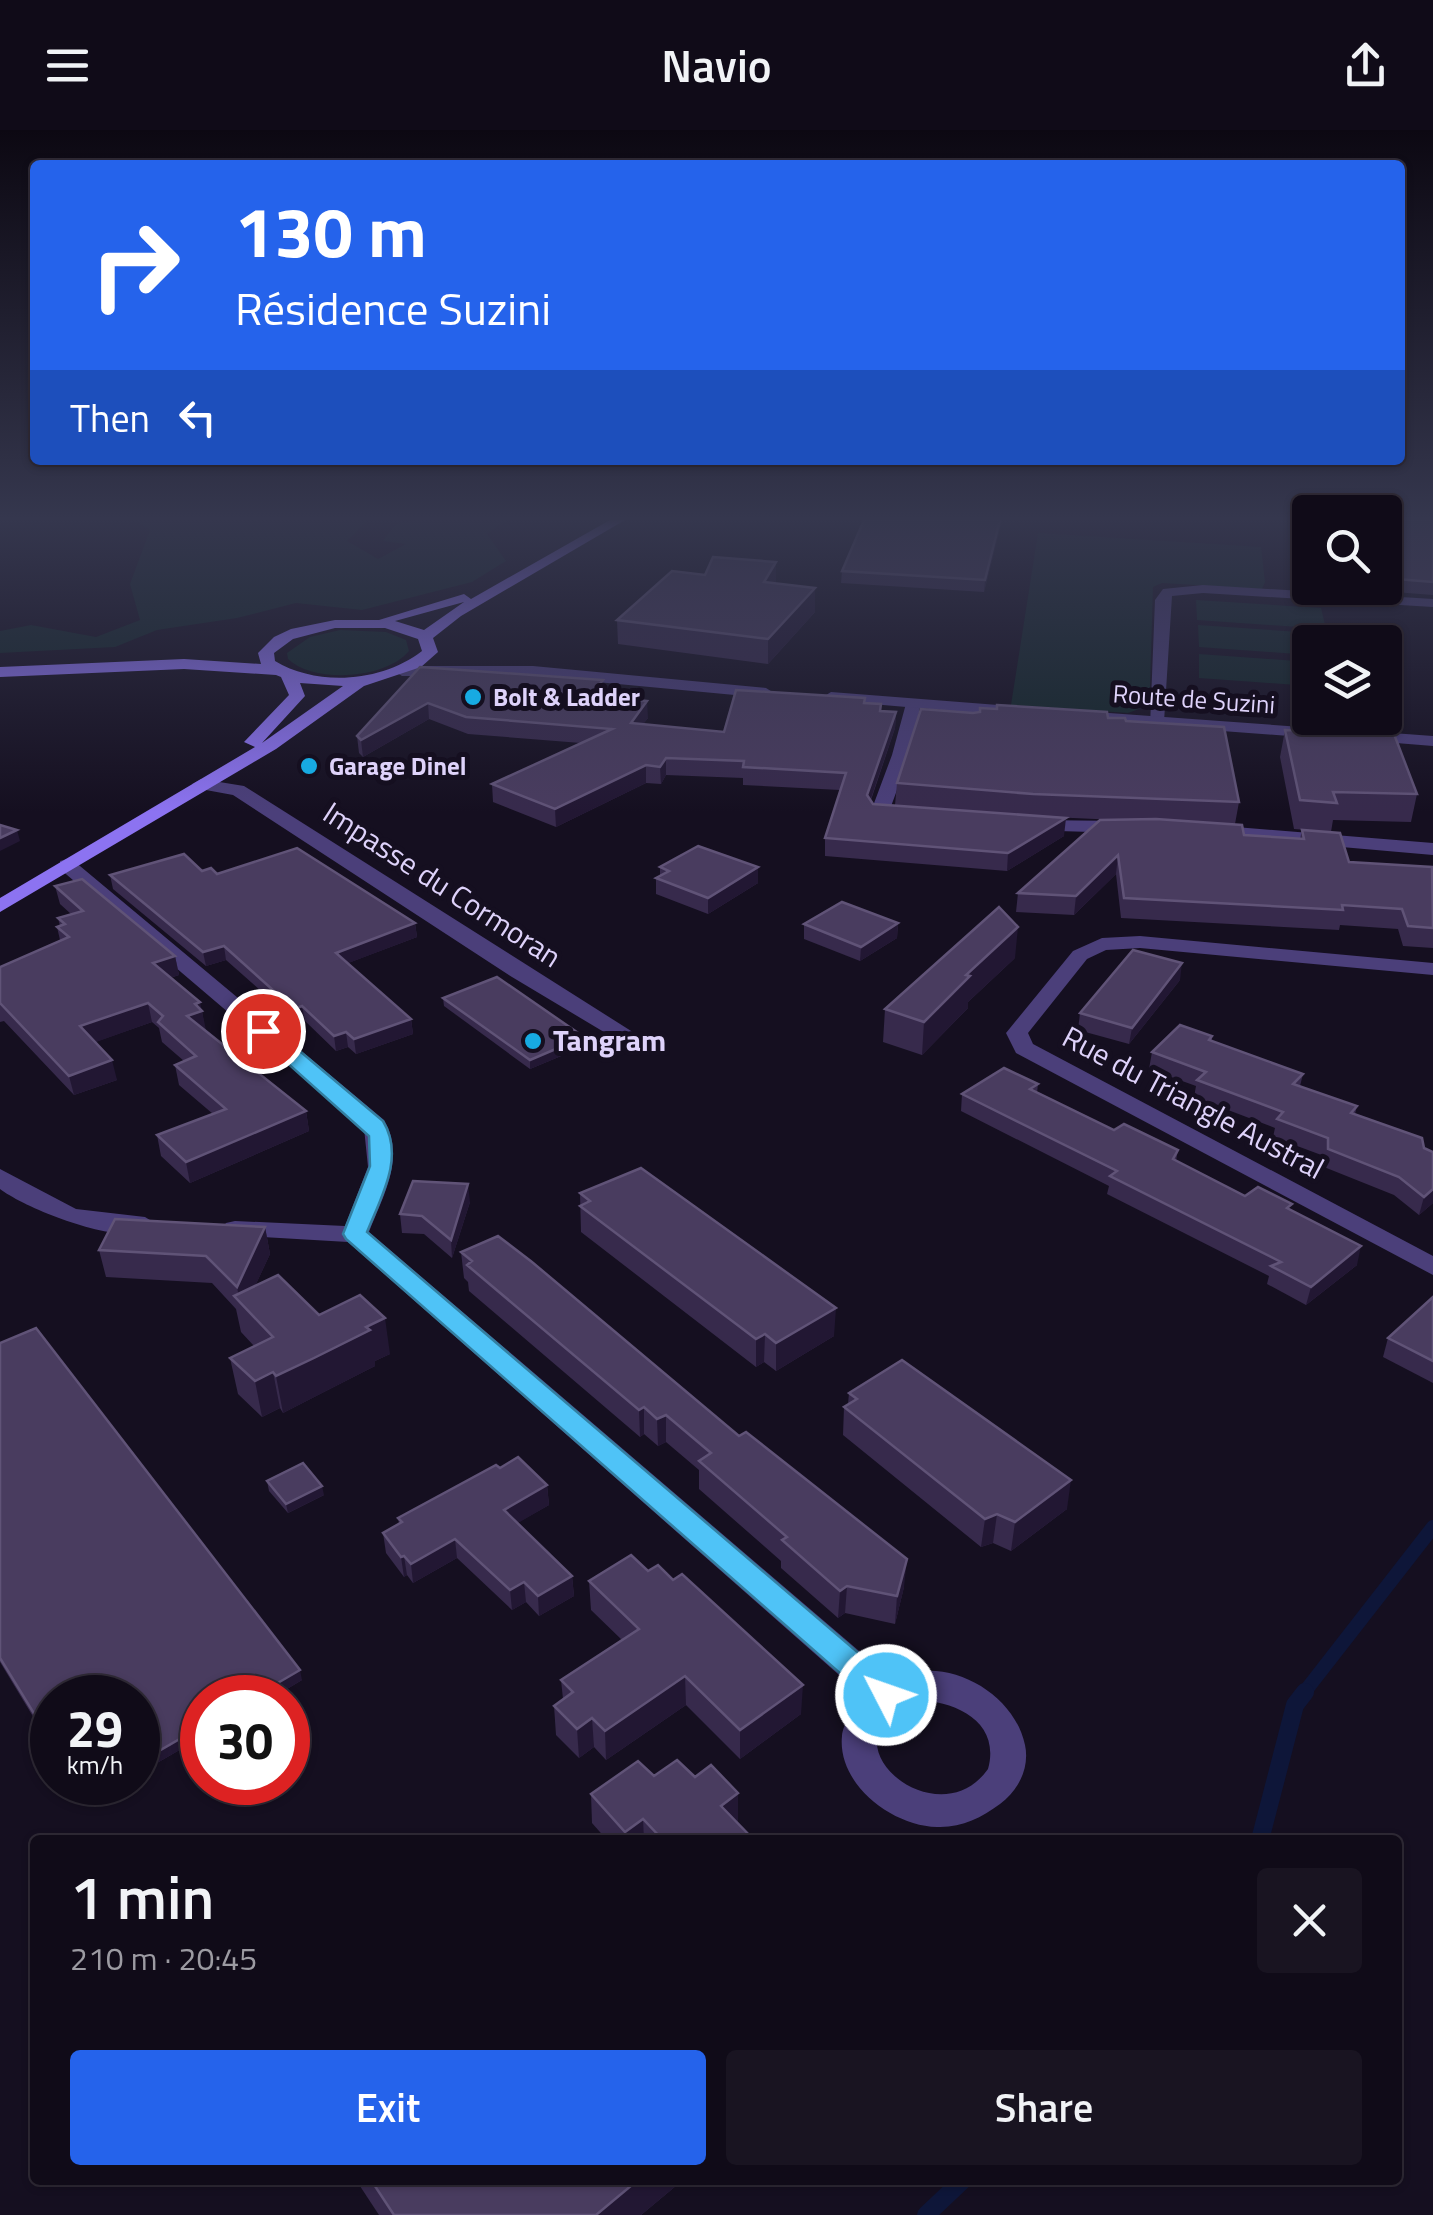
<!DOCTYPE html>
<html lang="en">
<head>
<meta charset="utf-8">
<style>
  :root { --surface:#100b18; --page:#191421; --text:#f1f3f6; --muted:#9c9ba2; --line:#302b37; --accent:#2563eb }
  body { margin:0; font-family:"Titillium Web",sans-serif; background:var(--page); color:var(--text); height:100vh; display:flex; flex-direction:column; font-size:38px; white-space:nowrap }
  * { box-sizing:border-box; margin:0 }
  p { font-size:32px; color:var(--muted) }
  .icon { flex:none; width:55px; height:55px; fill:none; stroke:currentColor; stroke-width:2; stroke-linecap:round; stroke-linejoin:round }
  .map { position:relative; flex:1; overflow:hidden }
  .panel { position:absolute; left:30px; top:1705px; width:1372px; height:350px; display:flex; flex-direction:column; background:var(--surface); border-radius:10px; box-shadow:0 2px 8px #0004,0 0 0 2px var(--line) }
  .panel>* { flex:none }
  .hud { position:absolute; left:30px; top:30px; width:1375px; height:305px; border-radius:10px; box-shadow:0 2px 8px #0004,0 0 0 2px var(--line); background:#2563eb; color:#fff; overflow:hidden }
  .tools { position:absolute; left:1292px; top:365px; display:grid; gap:20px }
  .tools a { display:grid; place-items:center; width:110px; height:110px; border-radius:10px; background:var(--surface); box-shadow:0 2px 8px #0004,0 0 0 2px var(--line); font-size:50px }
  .speed { position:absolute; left:30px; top:1545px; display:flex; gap:20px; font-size:50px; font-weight:700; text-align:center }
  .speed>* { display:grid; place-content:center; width:130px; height:130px; border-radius:50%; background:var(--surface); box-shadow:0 2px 8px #0004,0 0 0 2px var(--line); line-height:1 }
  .speed small { font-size:25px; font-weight:400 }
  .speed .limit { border:15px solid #d22; background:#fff; color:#111 }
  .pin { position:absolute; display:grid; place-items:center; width:85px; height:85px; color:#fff; margin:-42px; border:5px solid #fff; border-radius:50%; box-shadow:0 2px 10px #0007 }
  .me { position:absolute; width:110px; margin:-55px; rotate:311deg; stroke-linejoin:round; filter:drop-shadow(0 0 8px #0008) }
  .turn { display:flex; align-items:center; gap:35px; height:210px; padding:0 40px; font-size:45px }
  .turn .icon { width:130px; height:130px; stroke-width:2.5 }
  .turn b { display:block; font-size:70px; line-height:85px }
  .then { display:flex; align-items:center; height:95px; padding:0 40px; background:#0003; gap:20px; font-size:38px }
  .round { display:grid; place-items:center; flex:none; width:105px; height:105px; border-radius:10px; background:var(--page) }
  .headline { display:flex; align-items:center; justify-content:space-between; height:170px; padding:0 40px }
  h1 { font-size:60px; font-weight:600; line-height:75px }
  .cta { display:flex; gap:20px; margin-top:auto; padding:20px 40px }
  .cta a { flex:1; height:115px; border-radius:10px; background:var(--accent); color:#fff; font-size:40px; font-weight:600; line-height:115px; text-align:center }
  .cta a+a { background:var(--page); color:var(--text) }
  header { display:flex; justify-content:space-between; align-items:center; height:130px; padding:0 40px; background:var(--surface); font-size:45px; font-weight:600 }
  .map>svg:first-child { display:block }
  .green { fill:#132629 }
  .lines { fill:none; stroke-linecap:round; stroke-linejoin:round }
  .stream-far1 { stroke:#0e1639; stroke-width:14 }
  .stream { stroke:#0e1639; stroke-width:18 }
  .minor { fill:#4b3f7a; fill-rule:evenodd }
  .tertiary { fill:#4b3f7a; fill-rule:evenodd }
  .secondary { fill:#8c73f1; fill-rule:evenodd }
  .wall { fill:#372a4c }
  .shaded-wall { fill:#221733 }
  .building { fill:#493c5f; stroke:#605377; stroke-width:2.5 }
  .route { fill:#4fc3f7; stroke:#337fa1; stroke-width:2.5 }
  .poi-dot { fill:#17aae2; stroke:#150f20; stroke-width:4 }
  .labels { text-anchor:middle; stroke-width:10; stroke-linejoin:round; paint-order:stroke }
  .far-poi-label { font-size:25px; font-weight:bold; fill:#ded2fa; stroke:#150f20; text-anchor:start }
  .far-street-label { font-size:25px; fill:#ded2fa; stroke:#150f20 }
  .street-label { font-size:30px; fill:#ded2fa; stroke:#150f20 }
  .poi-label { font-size:30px; font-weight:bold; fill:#ded2fa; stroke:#150f20; text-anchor:start }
</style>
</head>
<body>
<header><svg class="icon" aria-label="menu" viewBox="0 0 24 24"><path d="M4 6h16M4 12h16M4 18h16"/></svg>Navio<svg class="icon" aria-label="share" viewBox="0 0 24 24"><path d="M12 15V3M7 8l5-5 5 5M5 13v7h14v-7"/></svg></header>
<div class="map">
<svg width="1433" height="2085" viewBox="0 0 1433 2085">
  <rect width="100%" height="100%" fill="#150f20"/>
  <g class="green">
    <polygon points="134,390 368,390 347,411 378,429 406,414 383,411 396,394 418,390 506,390 487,404 506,431 472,452 362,480 296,473 237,488 157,500 115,517 0,523 0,501 31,495 96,507 140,490 130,454 150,400"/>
    <polygon points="1038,403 1261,417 1265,452 1262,459 1162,453 1153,457 1150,557 1139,579 1128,583 1011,575"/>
    <polygon points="1196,470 1321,478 1326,499 1197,490"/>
    <polygon points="1198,495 1328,504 1329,512 1310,512 1310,525 1199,517"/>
    <path d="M 340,500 L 386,502 L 406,510 L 409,521 C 386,549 314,554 288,529 L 287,523 L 310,507 Z"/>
    <polygon points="1199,524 1310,532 1310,556 1199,548"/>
  </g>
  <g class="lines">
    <polyline class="stream-far1" points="1303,1564 1433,1397"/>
    <g class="stream">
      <polyline points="1260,1710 1295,1575 1305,1562"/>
      <polyline points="926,2085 963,2050"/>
    </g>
    <g class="minor">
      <polygon points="1203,455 1433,469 1433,477 1203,463 1172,466 1164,592 1150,596 1155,470 1163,459"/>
      <polygon points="907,570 921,573 910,625 890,679 910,686 901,692 872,688 870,684 892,625"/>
      <polygon points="201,649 244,656 658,918 647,925 639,923 512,847 233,665 195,658 192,654"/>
      <polygon points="1031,690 1126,691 1135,697 1126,703 1024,700 1024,692"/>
      <polygon points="1211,695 1433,713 1433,725 1204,705 1204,697"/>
      <path d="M 67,729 L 74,731 L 384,990 C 406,1027 383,1066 369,1102 L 893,1550 C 942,1522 1014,1561 1025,1615 C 1030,1638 1018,1661 1000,1674 C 981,1688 961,1698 937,1697 C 892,1696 837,1654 842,1606 C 843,1593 856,1576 864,1567 L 348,1112 L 226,1105 L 222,1099 L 226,1093 L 235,1091 L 345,1096 L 368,1037 L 364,998 L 60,739 L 60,731 ZM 917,1570 C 956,1571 1001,1592 988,1639 C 942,1704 841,1628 890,1586 C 897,1580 908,1575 917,1570 Z"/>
      <polygon points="1140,806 1433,833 1433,845 1140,818 1106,820 1087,829 1028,903 1033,914 1433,1126 1433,1145 1016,923 1006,903 1073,821 1102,808"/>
      <path d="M 0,1039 L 76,1079 L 145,1087 L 158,1095 C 134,1123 26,1079 0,1059 Z"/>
    </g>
    <g class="tertiary">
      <polygon points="533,536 766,558 774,563 766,568 533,546 402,546 394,541 402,536"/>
      <polygon points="831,562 1011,576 1019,581 1011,586 825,570 823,567"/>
      <polygon points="1095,582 1315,598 1323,603 1315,608 1089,591 1087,587"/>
      <polygon points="1365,601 1433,606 1433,616 1359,610 1357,606"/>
    </g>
    <path class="secondary" d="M 610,390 L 625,390 L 461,486 L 433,508 L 438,522 L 421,537 L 364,556 L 276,619 L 0,782 L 0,768 L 255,617 L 244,612 L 289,565 L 281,547 L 276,545 L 184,539 L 0,547 L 0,537 L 184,529 L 261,534 L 258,523 L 274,507 L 291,499 L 335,490 L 379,490 L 464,464 L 471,469 ZM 464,472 L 424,500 L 395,491 ZM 335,498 L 385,498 L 418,509 L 422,521 C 382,552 318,557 275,531 L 274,523 L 293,509 ZM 300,553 L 343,556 L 262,613 L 305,566 Z"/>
  </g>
  <g class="wall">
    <polygon points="1002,390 984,462 841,453 842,441"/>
    <polygon points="1385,390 1433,390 1433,465 1344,458 1385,458"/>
    <polygon points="776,432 776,453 815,482 768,534 618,514 617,490 705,445"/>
    <polygon points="420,537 603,567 648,588 643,594 724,602 864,573 880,581 896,582 895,598 871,670 873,674 895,675 897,653 973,583 1108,588 1126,591 1239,672 1235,694 1244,705 1300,709 1302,700 1349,732 1433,740 1433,818 1403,816 1398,799 1340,795 1339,800 1121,788 1116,744 1074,785 1016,782 1018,763 1117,690 1051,687 1064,706 1007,741 825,726 825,708 840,660 743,655 743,648 666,645 661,654 646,653 556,697 493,672 492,654 581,613 468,604 429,589 363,627 359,623 357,606"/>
    <polygon points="1285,600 1417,664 1411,692 1333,690 1331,702 1294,699 1280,627"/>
    <polygon points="660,737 758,737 758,753 708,784 656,764 656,748 660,746"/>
    <polygon points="202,741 415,793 417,807 348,833 411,889 413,904 356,924 348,917 336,921 305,891 297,893 226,830 206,836 113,759 110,745"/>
    <polygon points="55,756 175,826 179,845 170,848 202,881 205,900 306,981 309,1001 190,1053 161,1026 157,1005 213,984 179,955 175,935 184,931 162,912 159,898 152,892 95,912 117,950 74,965 4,891 0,892 0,837 60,810 57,797 60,796 58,788 71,784 60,774"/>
    <polygon points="898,793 897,808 860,831 804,809 804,794"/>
    <polygon points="1015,828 968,872 968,878 922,925 883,912 885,879"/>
    <polygon points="1180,850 1129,914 1078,900 1080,883"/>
    <polygon points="443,868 585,916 530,939 444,876"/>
    <polygon points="1212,906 1212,911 1303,944 1300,956 1357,976 1355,984 1433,1073 1419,1085 1394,1065 1324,1037 1324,1026 1273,1007 1275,998 1194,967 1196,956 1149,939 1152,922"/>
    <polygon points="1038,954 1037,963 1114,1000 1178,1020 1176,1031 1245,1066 1291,1080 1357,1135 1306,1175 1267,1154 1269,1146 1107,1064 1109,1056 961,981 962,964"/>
    <polygon points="580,1063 834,1206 776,1241 764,1232 756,1237 581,1102"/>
    <polygon points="470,1072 452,1128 424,1104 402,1103 400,1084"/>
    <polygon points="265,1097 270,1124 255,1156 319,1185 390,1224 375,1231 375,1236 320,1264 283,1283 280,1278 262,1287 238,1264 230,1228 254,1216 241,1202 236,1179 212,1153 106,1147 99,1120"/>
    <polygon points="461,1122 904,1457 895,1494 845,1483 838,1488 781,1438 781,1431 699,1359 699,1340 666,1312 658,1316 644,1304 640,1307 469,1161 468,1152 464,1148"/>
    <polygon points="1433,1167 1433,1253 1383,1227 1388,1208"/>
    <polygon points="0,1213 302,1550 272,1568 202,1568 202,1607 138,1644 52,1568 52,1618 0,1532"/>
    <polygon points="849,1263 1067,1379 1011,1421 993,1413 981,1417 843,1305 844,1277 848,1274"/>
    <polygon points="500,1338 547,1355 549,1375 517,1393 572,1446 574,1466 539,1486 526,1472 512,1480 457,1428 413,1453 407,1445 404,1447 386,1423 383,1403 399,1394 398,1388"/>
    <polygon points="267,1351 324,1365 288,1383 269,1361"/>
    <polygon points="589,1451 801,1584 740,1629 686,1575 606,1630 594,1617 579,1628 556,1605 554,1576 563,1569 561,1550 622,1510 591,1480"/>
    <polygon points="654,1646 754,1710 607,1710 592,1693 591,1664"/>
    <polygon points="74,1652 123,1652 87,1673"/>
    <polygon points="356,2050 683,2050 641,2085 379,2085"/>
  </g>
  <g class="shaded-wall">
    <polygon points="1000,390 1002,390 984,462 985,450"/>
    <polygon points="776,432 776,454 764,452"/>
    <polygon points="815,458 815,482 768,534 768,509"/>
    <polygon points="603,550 603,566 591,565"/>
    <polygon points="647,571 648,588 631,610 631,593"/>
    <polygon points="428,573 429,589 363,627 361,610"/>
    <polygon points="896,582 895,598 866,683 867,665"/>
    <polygon points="666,628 666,645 661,654 660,637"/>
    <polygon points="646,635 646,653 556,697 555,679"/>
    <polygon points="1066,688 1064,706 1007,741 1008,723"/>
    <polygon points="17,700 20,711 0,721 0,708"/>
    <polygon points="1118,725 1116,744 1074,785 1076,766"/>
    <polygon points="758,737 758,753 708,784 708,768"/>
    <polygon points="415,793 417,807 338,837 336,823"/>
    <polygon points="898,793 897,808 860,831 861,817"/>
    <polygon points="1018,797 1015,828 968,872 968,878 922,925 924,892 966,845"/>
    <polygon points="224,816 226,830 206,836 203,822"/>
    <polygon points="175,826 179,845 157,852 153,833"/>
    <polygon points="1182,833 1180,850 1129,914 1132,898"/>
    <polygon points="200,872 206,900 191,905 187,886 195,874"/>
    <polygon points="148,873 152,892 85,916 80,896"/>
    <polygon points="302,876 305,891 297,893 294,879"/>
    <polygon points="411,889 413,904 356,924 354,909"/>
    <polygon points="346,902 348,917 336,921 334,906"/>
    <polygon points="584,907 585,916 530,939 530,930"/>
    <polygon points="112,930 117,950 74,965 69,946"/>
    <polygon points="306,981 309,1001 190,1053 186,1032"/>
    <polygon points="468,1054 470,1072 452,1128 451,1110"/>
    <polygon points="1433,1059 1433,1073 1419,1085 1424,1067"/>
    <polygon points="265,1097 270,1124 245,1178 240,1173 237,1157"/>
    <polygon points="1361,1116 1357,1135 1306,1175 1311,1157"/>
    <polygon points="836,1178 834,1206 776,1241 776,1213"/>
    <polygon points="385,1188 390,1224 375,1231 375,1236 283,1283 276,1246"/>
    <polygon points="765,1204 764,1232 756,1237 756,1209"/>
    <polygon points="273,1242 280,1278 262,1287 255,1251"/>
    <polygon points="644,1277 644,1304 640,1307 639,1280"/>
    <polygon points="666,1285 666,1312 658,1316 657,1289"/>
    <polygon points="1071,1350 1067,1379 1011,1421 1015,1392"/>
    <polygon points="547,1355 549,1375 506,1400 504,1380"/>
    <polygon points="322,1356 324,1365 288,1383 286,1374"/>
    <polygon points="997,1384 993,1413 981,1417 985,1389"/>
    <polygon points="455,1409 457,1428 413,1453 411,1434"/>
    <polygon points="404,1426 407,1445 404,1447 401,1427"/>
    <polygon points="907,1429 904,1457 895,1494 897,1466"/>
    <polygon points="572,1446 574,1466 539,1486 538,1466"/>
    <polygon points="524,1452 526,1472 512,1480 510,1460"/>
    <polygon points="847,1456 845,1483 838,1488 840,1461"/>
    <polygon points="300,1540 302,1550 272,1568 252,1568"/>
    <polygon points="685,1546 686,1575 606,1630 605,1601"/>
    <polygon points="803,1555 801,1584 740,1629 740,1600"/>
    <polygon points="592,1588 594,1617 579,1628 577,1599"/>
    <polygon points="202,1596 202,1607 138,1644 138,1633"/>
    <polygon points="102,1652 123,1652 87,1673 83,1663"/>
    <polygon points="738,1663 738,1692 721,1676"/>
    <polygon points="643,1689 644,1710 625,1710 625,1702"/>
    <polygon points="638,2050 683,2050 641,2085 596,2085"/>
  </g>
  <g class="building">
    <polygon points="864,390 1000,390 985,450 842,441"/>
    <polygon points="1385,390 1433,390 1433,452 1385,448"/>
    <polygon points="713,427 776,432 764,452 815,458 768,509 617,490 672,441 705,445"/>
    <polygon points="420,537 603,550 591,565 647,571 631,593 724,602 736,560 865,568 864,573 881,574 880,581 896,582 867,665 873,674 1066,688 1008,723 825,708 846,643 743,637 744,631 666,628 660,637 646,635 555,679 492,654 612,599 466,587 428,573 361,610 357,606"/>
    <polygon points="997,575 1107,582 1108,588 1125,588 1126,591 1224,597 1239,672 1033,664 897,653 921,579 973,583 980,582 980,578 997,579"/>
    <polygon points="1285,600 1394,604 1417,664 1333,662 1337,673 1300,670"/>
    <polygon points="1156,689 1242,695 1244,705 1304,709 1302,700 1340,703 1349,732 1432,737 1433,798 1408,796 1402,779 1342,775 1343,780 1124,768 1118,725 1076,766 1018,763 1100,690"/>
    <polygon points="0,695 17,700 0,708"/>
    <polygon points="698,716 758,737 708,768 656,748 669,741 660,737"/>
    <polygon points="297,718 415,793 336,823 411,889 354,909 346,902 334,906 302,876 294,879 224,816 203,822 110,745 184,724 202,741 211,738 217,744"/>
    <polygon points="82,749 175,826 153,833 200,872 195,874 202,881 187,886 306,981 186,1032 157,1005 226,979 175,935 196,926 158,892 163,886 148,873 80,896 112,930 69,946 0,873 0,837 69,807 57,797 65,794 58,788 83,781 55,756"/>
    <polygon points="842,772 898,793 861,817 804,794"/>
    <polygon points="999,777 1018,797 966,845 970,846 924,892 885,879"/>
    <polygon points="1133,820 1182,833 1132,898 1080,883"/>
    <polygon points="497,847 584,907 530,930 443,868"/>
    <polygon points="1180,895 1212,906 1209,910 1303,944 1293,954 1357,976 1351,983 1422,1008 1424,1018 1433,1022 1433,1059 1424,1067 1399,1047 1328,1019 1328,1008 1277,989 1283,982 1197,950 1206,942 1152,922"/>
    <polygon points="1004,938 1038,954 1030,959 1114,1000 1124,994 1178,1020 1173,1029 1245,1066 1258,1057 1292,1074 1287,1078 1361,1116 1311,1157 1271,1136 1281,1132 1110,1046 1117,1041 962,964"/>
    <polygon points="641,1038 836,1178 776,1213 765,1204 756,1209 580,1076 590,1071 580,1063"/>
    <polygon points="413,1051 468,1054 451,1110 422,1086 400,1084"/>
    <polygon points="115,1089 265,1097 237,1157 206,1126 99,1120"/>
    <polygon points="498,1106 532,1132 739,1306 746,1302 907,1429 897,1466 847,1456 840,1461 782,1410 787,1407 699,1331 711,1323 666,1285 657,1289 644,1277 639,1280 467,1135 472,1131 461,1122"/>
    <polygon points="278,1145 319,1185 360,1165 385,1188 366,1197 370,1200 314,1228 276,1246 273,1242 255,1251 230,1228 273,1207 234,1166"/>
    <polygon points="1433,1167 1433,1231 1388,1208"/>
    <polygon points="36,1198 300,1540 252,1568 202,1568 202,1596 138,1633 138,1568 52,1568 52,1613 0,1528 0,1213"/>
    <polygon points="902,1230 1071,1350 1015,1392 997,1384 985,1389 844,1277 857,1269 849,1263"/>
    <polygon points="518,1327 547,1355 504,1380 572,1446 538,1466 524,1452 510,1460 455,1409 411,1434 404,1426 401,1427 383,1403 402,1392 398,1388 496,1335 500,1338"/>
    <polygon points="303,1333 322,1356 286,1374 267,1351"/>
    <polygon points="631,1425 648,1441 658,1435 673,1450 682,1444 803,1555 740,1600 685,1546 605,1601 592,1588 577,1599 554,1576 573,1562 561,1550 639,1499 589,1451"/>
    <polygon points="677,1630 695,1647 711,1635 738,1663 721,1676 754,1710 663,1710 643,1689 625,1702 591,1664 638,1631 654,1646"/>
    <polygon points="77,1652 102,1652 83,1663"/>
    <polygon points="371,2050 638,2050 596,2085 394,2085"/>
  </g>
  <linearGradient id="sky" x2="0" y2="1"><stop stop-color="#0c0812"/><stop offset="0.57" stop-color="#35374e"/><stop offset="1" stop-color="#35374e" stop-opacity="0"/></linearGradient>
  <rect width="1433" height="682" fill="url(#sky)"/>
  <path class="route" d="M 263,895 L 270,896 L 383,991 C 405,1027 381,1067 367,1102 L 897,1556 L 902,1565 L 897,1574 L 886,1578 L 875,1574 L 346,1109 L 343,1104 L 370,1036 L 369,1006 L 256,905 L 253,901 Z"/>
  <g class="poi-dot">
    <circle cx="473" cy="567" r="10"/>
    <circle cx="309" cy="636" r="10"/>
    <circle cx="533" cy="911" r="10"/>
  </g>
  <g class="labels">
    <g class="far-poi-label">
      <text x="493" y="576">Bolt &amp; Ladder</text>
      <text x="329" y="645">Garage Dinel</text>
    </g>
    <g class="far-street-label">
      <text transform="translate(1194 569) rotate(4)" y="9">Route de Suzini</text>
    </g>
    <g class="street-label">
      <text transform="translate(442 755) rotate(33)" y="10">Impasse du Cormoran</text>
      <text transform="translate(1193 973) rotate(28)" y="10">Rue du Triangle Austral</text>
    </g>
    <g class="poi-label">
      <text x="553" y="921">Tangram</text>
    </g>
  </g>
</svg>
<div class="tools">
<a><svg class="icon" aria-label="search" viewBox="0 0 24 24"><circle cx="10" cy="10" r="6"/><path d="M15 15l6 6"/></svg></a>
<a><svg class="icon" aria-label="layers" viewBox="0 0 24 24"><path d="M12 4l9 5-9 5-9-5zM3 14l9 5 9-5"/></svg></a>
</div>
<div class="speed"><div>29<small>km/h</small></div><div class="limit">30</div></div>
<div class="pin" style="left:263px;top:901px;background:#d93025"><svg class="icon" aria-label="arrive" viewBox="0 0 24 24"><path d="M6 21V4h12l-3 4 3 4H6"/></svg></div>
<svg class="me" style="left:886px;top:1565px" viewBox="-20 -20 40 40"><circle r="17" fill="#4fc3f7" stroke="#fff" stroke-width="3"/><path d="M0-11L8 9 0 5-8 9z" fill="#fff"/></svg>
<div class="hud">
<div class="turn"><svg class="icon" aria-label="right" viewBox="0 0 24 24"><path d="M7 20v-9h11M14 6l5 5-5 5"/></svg><div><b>130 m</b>Résidence Suzini</div></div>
<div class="then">Then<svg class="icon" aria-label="left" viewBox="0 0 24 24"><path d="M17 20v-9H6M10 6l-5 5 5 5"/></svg></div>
</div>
<section class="panel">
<div class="headline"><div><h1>1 min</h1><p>210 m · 20:45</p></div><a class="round"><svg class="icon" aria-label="close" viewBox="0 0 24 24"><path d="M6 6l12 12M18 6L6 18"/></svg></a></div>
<div class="cta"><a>Exit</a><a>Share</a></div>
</section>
</div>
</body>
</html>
